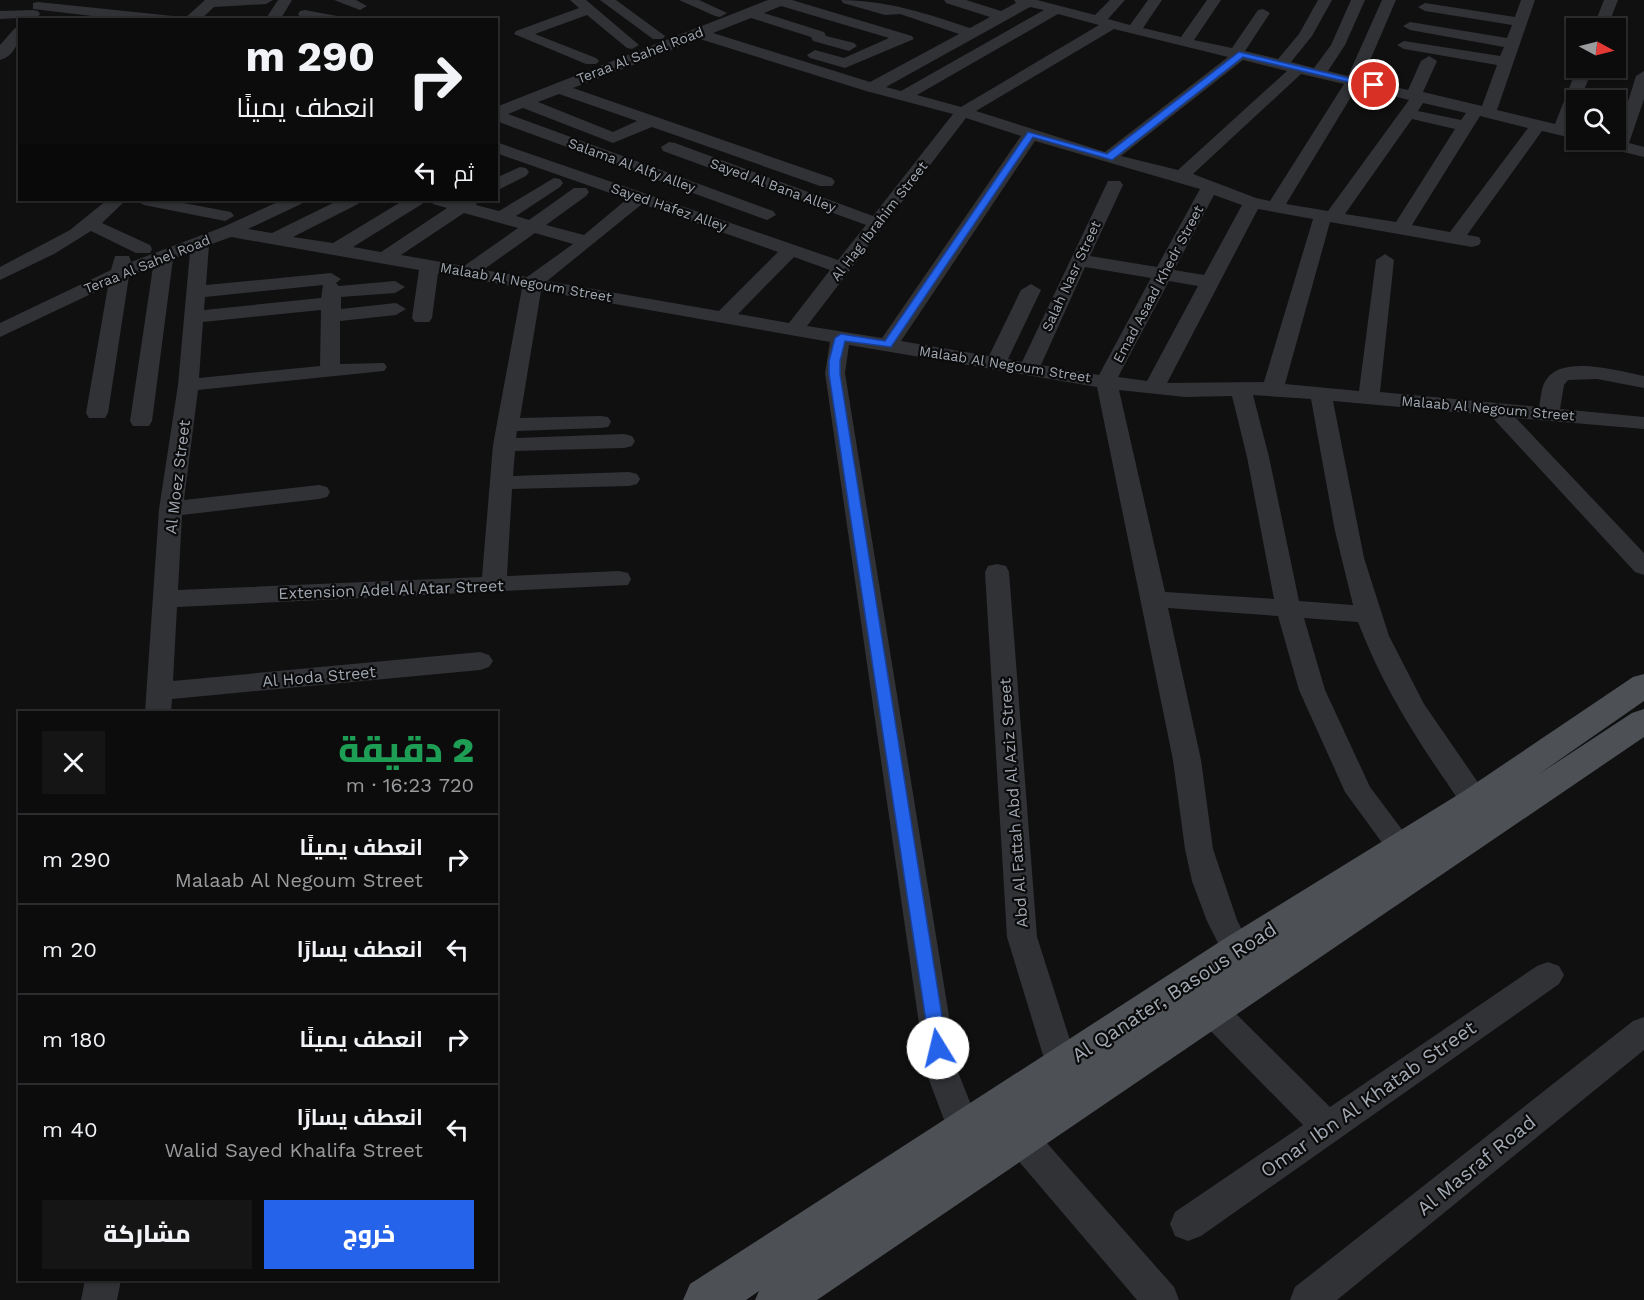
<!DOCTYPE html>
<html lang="ar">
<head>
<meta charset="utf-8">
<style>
  :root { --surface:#0c0c0d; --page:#151516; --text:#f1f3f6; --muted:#9a9b9d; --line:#2c2c2e; --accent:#2563eb }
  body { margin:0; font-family:"Work Sans",Cairo,sans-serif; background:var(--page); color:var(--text); direction:rtl; height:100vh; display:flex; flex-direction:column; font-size:22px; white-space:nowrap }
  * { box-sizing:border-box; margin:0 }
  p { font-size:20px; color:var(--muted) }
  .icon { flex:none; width:33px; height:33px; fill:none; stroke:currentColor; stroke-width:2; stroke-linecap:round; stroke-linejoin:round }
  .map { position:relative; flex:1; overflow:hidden; direction:ltr }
  .panel { position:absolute; left:18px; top:711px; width:480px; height:570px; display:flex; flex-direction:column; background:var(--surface); border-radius:0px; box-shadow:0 2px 4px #0004,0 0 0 2px var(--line); direction:rtl }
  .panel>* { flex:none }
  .guide { position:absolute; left:18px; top:18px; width:480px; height:183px; border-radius:0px; box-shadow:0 2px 4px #0004,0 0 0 2px var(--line); direction:rtl; background:#0c0c0d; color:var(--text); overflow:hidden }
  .needle { width:39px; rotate:97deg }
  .controls { position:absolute; left:1566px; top:18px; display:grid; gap:12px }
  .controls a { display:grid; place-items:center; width:60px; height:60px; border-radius:0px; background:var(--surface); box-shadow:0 2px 4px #0004,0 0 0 2px var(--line); font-size:30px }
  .pin { position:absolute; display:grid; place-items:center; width:51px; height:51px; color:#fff; margin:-26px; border:3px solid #fff; border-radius:50%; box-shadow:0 2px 6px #0007 }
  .me { position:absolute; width:66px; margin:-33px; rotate:351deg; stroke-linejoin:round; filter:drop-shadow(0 0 4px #0008) }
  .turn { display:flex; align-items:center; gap:21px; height:126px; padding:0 24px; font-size:27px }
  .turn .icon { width:78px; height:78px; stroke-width:2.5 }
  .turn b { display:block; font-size:42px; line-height:51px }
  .then { display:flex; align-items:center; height:57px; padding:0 24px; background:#0003; gap:12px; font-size:22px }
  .round { display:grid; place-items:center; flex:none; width:63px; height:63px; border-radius:0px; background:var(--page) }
  .summary { display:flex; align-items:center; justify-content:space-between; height:102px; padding:0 24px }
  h1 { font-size:36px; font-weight:800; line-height:45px; color:#1e9e55 }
  .action { display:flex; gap:12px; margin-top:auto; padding:12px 24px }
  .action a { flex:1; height:69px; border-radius:0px; background:var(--accent); color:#fff; font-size:24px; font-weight:800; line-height:69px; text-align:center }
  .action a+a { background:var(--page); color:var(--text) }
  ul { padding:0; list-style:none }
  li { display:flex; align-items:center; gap:18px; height:90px; padding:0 24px; border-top:2px solid var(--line) }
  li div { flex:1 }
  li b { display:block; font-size:22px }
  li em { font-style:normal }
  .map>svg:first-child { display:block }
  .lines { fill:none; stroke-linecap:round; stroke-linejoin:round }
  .minor { fill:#313236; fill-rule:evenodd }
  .major { fill:#4d5055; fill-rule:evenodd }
  .route { fill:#2563eb; stroke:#184099; stroke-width:1.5 }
  .labels { text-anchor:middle; stroke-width:4.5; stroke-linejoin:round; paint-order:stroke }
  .far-street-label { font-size:14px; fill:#a1a8b2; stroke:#0b0b0c }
  .street-label { font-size:16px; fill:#a1a8b2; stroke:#0b0b0c }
  .near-street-label { font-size:20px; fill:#a1a8b2; stroke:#0b0b0c }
</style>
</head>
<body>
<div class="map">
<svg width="1644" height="1300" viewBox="0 0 1644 1300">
  <rect width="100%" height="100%" fill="#101011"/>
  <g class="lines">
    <g class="minor">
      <polygon points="205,0 273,0 266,4 214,7 200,20 183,20"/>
      <polygon points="278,0 292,0 280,20 265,20"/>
      <polygon points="334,0 356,0 367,6 360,10"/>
      <polygon points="570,0 586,0 639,45 632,49 627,48 587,15 535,34 596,58 599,61 596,64 586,64 514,34 516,31 579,8"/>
      <polygon points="600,0 616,0 665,36 663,39 653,39"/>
      <polygon points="679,0 699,0 727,13 720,17 715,16"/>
      <path d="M 768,0 L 792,0 L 912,36 L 914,39 L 845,68 L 810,58 L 807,55 L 815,50 L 844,58 L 889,38 L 781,6 L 764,13 L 824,32 L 826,36 L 854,43 L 857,46 L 849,51 L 813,41 L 811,37 L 751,18 L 713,33 L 870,82 L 959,34 L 900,14 L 885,15 L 843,3 L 841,0 C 886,0 928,14 970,28 L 990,17 L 946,3 L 944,0 L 966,0 L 1001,11 L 1016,3 L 1014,0 L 1037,0 L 1095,15 L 1110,0 L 1125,0 L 1108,19 L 1130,25 L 1148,0 L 1162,0 L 1143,28 L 1181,37 L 1207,0 L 1221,0 L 1194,40 L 1232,48 L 1258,10 L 1263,9 L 1270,13 L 1245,51 L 1278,59 L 1299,34 L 1318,0 L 1332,0 L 1312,36 L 1291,62 L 1314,68 L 1331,45 L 1351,0 L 1365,0 L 1345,45 L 1328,71 L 1348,76 L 1382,0 L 1396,0 L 1362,79 L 1408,90 L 1421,61 L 1429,56 L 1437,61 L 1423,92 L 1482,106 L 1497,65 L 1404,49 L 1397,45 L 1404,41 L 1500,56 L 1504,47 L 1410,30 L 1403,26 L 1410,22 L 1507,38 L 1512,25 L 1425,11 L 1418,7 L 1425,3 L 1515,17 L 1521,0 L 1535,0 L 1497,110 L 1555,124 L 1577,68 L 1593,68 L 1580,100 L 1576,100 L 1576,111 L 1570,128 L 1576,129 L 1576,139 L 1542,131 L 1467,235 L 1479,237 L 1481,241 L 1479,245 L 1472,247 L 1330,222 L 1285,384 L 1359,391 L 1376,260 L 1385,254 L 1394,260 L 1380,392 L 1539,407 C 1541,398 1541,387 1546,380 C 1561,354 1620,371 1644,376 L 1644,388 L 1597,379 L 1568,380 L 1564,385 L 1560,409 L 1644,417 L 1644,429 L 1516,418 L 1644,553 L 1644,575 L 1635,572 L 1490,415 L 1333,401 L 1364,558 L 1389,636 L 1424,704 L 1490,800 L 1486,807 C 1479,809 1475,811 1468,808 C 1459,804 1451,788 1445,780 C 1411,731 1379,678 1358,622 L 1304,618 L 1325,690 L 1370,787 L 1415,847 L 1411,855 L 1401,858 L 1391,855 L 1345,792 L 1299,690 L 1278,616 L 1168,608 L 1201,760 L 1213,849 L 1237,920 L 1252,950 L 1248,959 L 1237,963 L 1226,959 L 1207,921 L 1192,881 L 1185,849 L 1173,760 L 1097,387 L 849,345 L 845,373 L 958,1072 L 981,1130 L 976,1141 L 964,1145 L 952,1141 L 926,1072 L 825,373 L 830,342 L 541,291 L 520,418 L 600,416 L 608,417 L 611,422 L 608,427 L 600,428 L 517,431 L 516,438 L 624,434 L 632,436 L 635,441 L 632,446 L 624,448 L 515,451 L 513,476 L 629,472 L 637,474 L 640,479 L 637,484 L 629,486 L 512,489 L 507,576 L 619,571 L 628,573 L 631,579 L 628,585 L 177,607 L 173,681 L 480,652 L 489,655 L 493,661 L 489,667 L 480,670 L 172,699 L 171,712 L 145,712 L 159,509 L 178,385 L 190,252 L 173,259 L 152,421 L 149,426 L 133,426 L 130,421 L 153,267 L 129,276 L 108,413 L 105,418 L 89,418 L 86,413 L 108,286 L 0,337 L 0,323 L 111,270 L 115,256 L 129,256 L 131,262 L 223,227 L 282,200 L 304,200 L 301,204 L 248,229 L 272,233 L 339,200 L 360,200 L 358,204 L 293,237 L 333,243 L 404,200 L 424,200 L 422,204 L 353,247 L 381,252 L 447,208 L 433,204 L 431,200 L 478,200 L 476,205 L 499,211 L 554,178 L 560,179 L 563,183 L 560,187 L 516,216 L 529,220 L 574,188 L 586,188 L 589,192 L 586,196 L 546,225 L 584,235 L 627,199 L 496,153 L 496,142 L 838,260 L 866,225 L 663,151 L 661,147 L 669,142 L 675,143 L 873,216 L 953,114 L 866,91 L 700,39 L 573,88 L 832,178 L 835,182 L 832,186 L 820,186 L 652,127 L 613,143 L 523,108 L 508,114 L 773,211 L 776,215 L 767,220 L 496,121 L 496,107 ZM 1030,7 L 1044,10 L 901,91 L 886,87 ZM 1058,14 L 1099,25 L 961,107 L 917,95 ZM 1114,29 L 1228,57 L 1105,152 L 976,111 ZM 1243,60 L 1287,71 L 1178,170 L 1121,156 ZM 1301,74 L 1344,84 L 1270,201 L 1256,198 L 1193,174 ZM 1357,87 L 1409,100 L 1328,211 L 1286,204 ZM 559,94 L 637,121 L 613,132 L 538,102 ZM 1423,103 L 1466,113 L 1461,120 L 1418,111 ZM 1480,116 L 1528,128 L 1450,232 L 1412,225 ZM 966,118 L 1021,136 L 882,338 L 807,326 ZM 1412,119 L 1455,129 L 1396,222 L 1345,214 ZM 1035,141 L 1200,189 L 1157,267 L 1090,256 L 1123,185 L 1120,181 L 1108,181 L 1022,362 L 1008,359 L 1041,290 L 1031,284 L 1021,290 L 989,356 L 901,341 ZM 1214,195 L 1242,205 L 1204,275 L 1174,270 ZM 642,204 L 778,252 L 719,311 L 547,281 ZM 1258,209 L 1313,219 L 1264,382 L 1167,383 ZM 464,213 L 518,228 L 464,266 L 401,255 ZM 535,233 L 573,244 L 527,277 L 483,270 ZM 231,237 L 419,270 L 412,318 L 415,322 L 429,322 L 432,318 L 438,273 L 522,288 L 493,445 L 482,577 L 178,590 L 182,515 L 319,499 L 327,497 L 330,492 L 327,487 L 319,485 L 184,500 L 198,390 L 384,371 L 387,367 L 384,363 L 340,364 L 340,321 L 396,315 L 406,309 L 396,303 L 341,309 L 341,297 L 395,293 L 405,287 L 395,281 L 339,286 L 336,283 L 341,279 L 331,273 L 206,285 L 209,245 ZM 794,257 L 830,270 L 789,323 L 738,314 ZM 1085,267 L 1151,278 L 1099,375 L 1041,365 ZM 1169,281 L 1198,286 L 1147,381 L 1118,377 ZM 323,285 L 321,298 L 204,310 L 205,297 ZM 321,310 L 320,366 L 199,378 L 203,322 ZM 1119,390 L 1185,397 L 1232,396 L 1247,457 L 1274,599 L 1165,592 ZM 1253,395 L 1311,399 L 1335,531 L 1353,605 L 1299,601 L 1269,457 Z"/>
      <polygon points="1604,0 1618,0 1607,28 1593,28"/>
      <polygon points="38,2 173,16 180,20 126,20 33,9 33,3"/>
      <polygon points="33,10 38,11 40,14 38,17 0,19 0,11"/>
      <polygon points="305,10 342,17 344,20 300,17 298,14 300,11"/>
      <path d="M 20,27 C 20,40 15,56 0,60 L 0,45 L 15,28 Z"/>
      <polygon points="1644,71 1644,99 1629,143 1644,147 1644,157 1590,144 1588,140 1616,140 1636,76"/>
      <polygon points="520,167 526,168 529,172 526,176 496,191 496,178"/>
      <polygon points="107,200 126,200 102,223 150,245 152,249 150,253 136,253 91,231 54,254 0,280 0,267 70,230"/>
      <polygon points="135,200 168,200 231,212 234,216 225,221 144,205"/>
      <polygon points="997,564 1006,566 1009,572 1037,937 1078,1065 1074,1075 1062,1079 1050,1075 1046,1065 1007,937 985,572 988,566"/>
      <polygon points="1548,962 1559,966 1564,975 1559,984 1201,1236 1188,1241 1175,1236 1170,1224 1175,1212 1303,1125 1200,1020 1195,1010 1200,1000 1211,997 1222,1000 1330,1107 1537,966"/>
      <polygon points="1644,1017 1644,1050 1337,1300 1290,1300 1295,1287 1633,1021"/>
      <polygon points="1011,1112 1023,1116 1174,1287 1179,1300 1137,1300 999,1138 994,1127 999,1116"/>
      <polygon points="85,1280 121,1280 117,1300 81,1300"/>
    </g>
    <polygon class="major" points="1644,674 1644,701 1539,774 1632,713 1644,709 1644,737 817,1300 755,1300 759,1291 746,1300 683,1300 690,1284 1224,939 1464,791 1633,677"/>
  </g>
  <polygon class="route" points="1239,52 1378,85 1374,88 1243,57 1112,160 1033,137 891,347 845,341 840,361 840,374 947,1048 944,1054 938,1056 932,1054 930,1048 829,374 829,361 835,338 841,334 885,341 1028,132 1107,154"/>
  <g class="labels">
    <g class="far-street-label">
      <text transform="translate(640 55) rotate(-21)" y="5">Teraa Al Sahel Road</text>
      <text transform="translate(632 165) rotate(20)" y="5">Salama Al Alfy Alley</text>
      <text transform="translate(773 185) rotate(20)" y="5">Sayed Al Bana Alley</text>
      <text transform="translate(669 207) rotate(19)" y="5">Sayed Hafez Alley</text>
      <text transform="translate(879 221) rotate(-52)" y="5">Al Hag Ibrahim Street</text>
      <text transform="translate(147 264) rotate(-22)" y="5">Teraa Al Sahel Road</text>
      <text transform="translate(1071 276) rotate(-65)" y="5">Salah Nasr Street</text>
      <text transform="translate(526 282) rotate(10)" y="5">Malaab Al Negoum Street</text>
      <text transform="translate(1158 284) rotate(-62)" y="5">Emad Asaad Khedr Street</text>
      <text transform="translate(1005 364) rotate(9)" y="5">Malaab Al Negoum Street</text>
      <text transform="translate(1488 408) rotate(5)" y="5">Malaab Al Negoum Street</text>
    </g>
    <g class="street-label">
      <text transform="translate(177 477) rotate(-83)" y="6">Al Moez Street</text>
      <text transform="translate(391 589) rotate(-2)" y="6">Extension Adel Al Atar Street</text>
      <text transform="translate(319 676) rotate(-5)" y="6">Al Hoda Street</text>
      <text transform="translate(1013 803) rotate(-94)" y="6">Abd Al Fattah Abd Al Aziz Street</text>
    </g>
    <g class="near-street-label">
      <text transform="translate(1174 992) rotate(-33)" y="7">Al Qanater, Basous Road</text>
      <text transform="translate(1368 1099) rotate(-35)" y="7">Omar Ibn Al Khatab Street</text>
      <text transform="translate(1476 1165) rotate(-39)" y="7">Al Masraf Road</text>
    </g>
  </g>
</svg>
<div class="controls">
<a><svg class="needle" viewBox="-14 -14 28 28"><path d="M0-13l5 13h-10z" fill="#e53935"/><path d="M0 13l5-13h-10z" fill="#9a9b9d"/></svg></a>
<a><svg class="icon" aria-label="search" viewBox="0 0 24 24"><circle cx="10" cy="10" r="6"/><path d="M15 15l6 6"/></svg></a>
</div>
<div class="pin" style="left:1374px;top:85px;background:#d93025"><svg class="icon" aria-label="arrive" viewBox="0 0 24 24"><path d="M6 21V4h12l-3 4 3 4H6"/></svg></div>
<svg class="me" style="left:938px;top:1048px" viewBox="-20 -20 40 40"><circle r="19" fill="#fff"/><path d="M0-13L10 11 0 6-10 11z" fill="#2563eb"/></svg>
<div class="guide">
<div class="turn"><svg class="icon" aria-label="right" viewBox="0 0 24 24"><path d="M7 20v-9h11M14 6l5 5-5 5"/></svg><div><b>290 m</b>انعطف يمينًا</div></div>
<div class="then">ثم<svg class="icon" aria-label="left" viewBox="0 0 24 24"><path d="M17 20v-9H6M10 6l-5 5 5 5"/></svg></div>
</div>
<section class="panel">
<div class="summary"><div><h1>2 دقيقة</h1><p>720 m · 16:23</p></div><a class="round"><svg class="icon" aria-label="close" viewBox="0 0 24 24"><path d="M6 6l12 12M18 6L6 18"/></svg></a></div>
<ul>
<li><svg class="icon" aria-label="right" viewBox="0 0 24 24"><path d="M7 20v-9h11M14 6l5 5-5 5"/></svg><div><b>انعطف يمينًا</b><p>Malaab Al Negoum Street</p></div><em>290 m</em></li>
<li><svg class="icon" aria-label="left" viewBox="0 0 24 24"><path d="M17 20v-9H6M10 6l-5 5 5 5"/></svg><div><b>انعطف يسارًا</b></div><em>20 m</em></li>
<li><svg class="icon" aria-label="right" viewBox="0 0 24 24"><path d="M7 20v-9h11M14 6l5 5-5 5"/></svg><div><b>انعطف يمينًا</b></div><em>180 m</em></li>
<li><svg class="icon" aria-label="left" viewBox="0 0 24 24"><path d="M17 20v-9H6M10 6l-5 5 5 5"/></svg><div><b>انعطف يسارًا</b><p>Walid Sayed Khalifa Street</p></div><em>40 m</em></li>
</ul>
<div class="action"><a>خروج</a><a>مشاركة</a></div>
</section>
</div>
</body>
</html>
